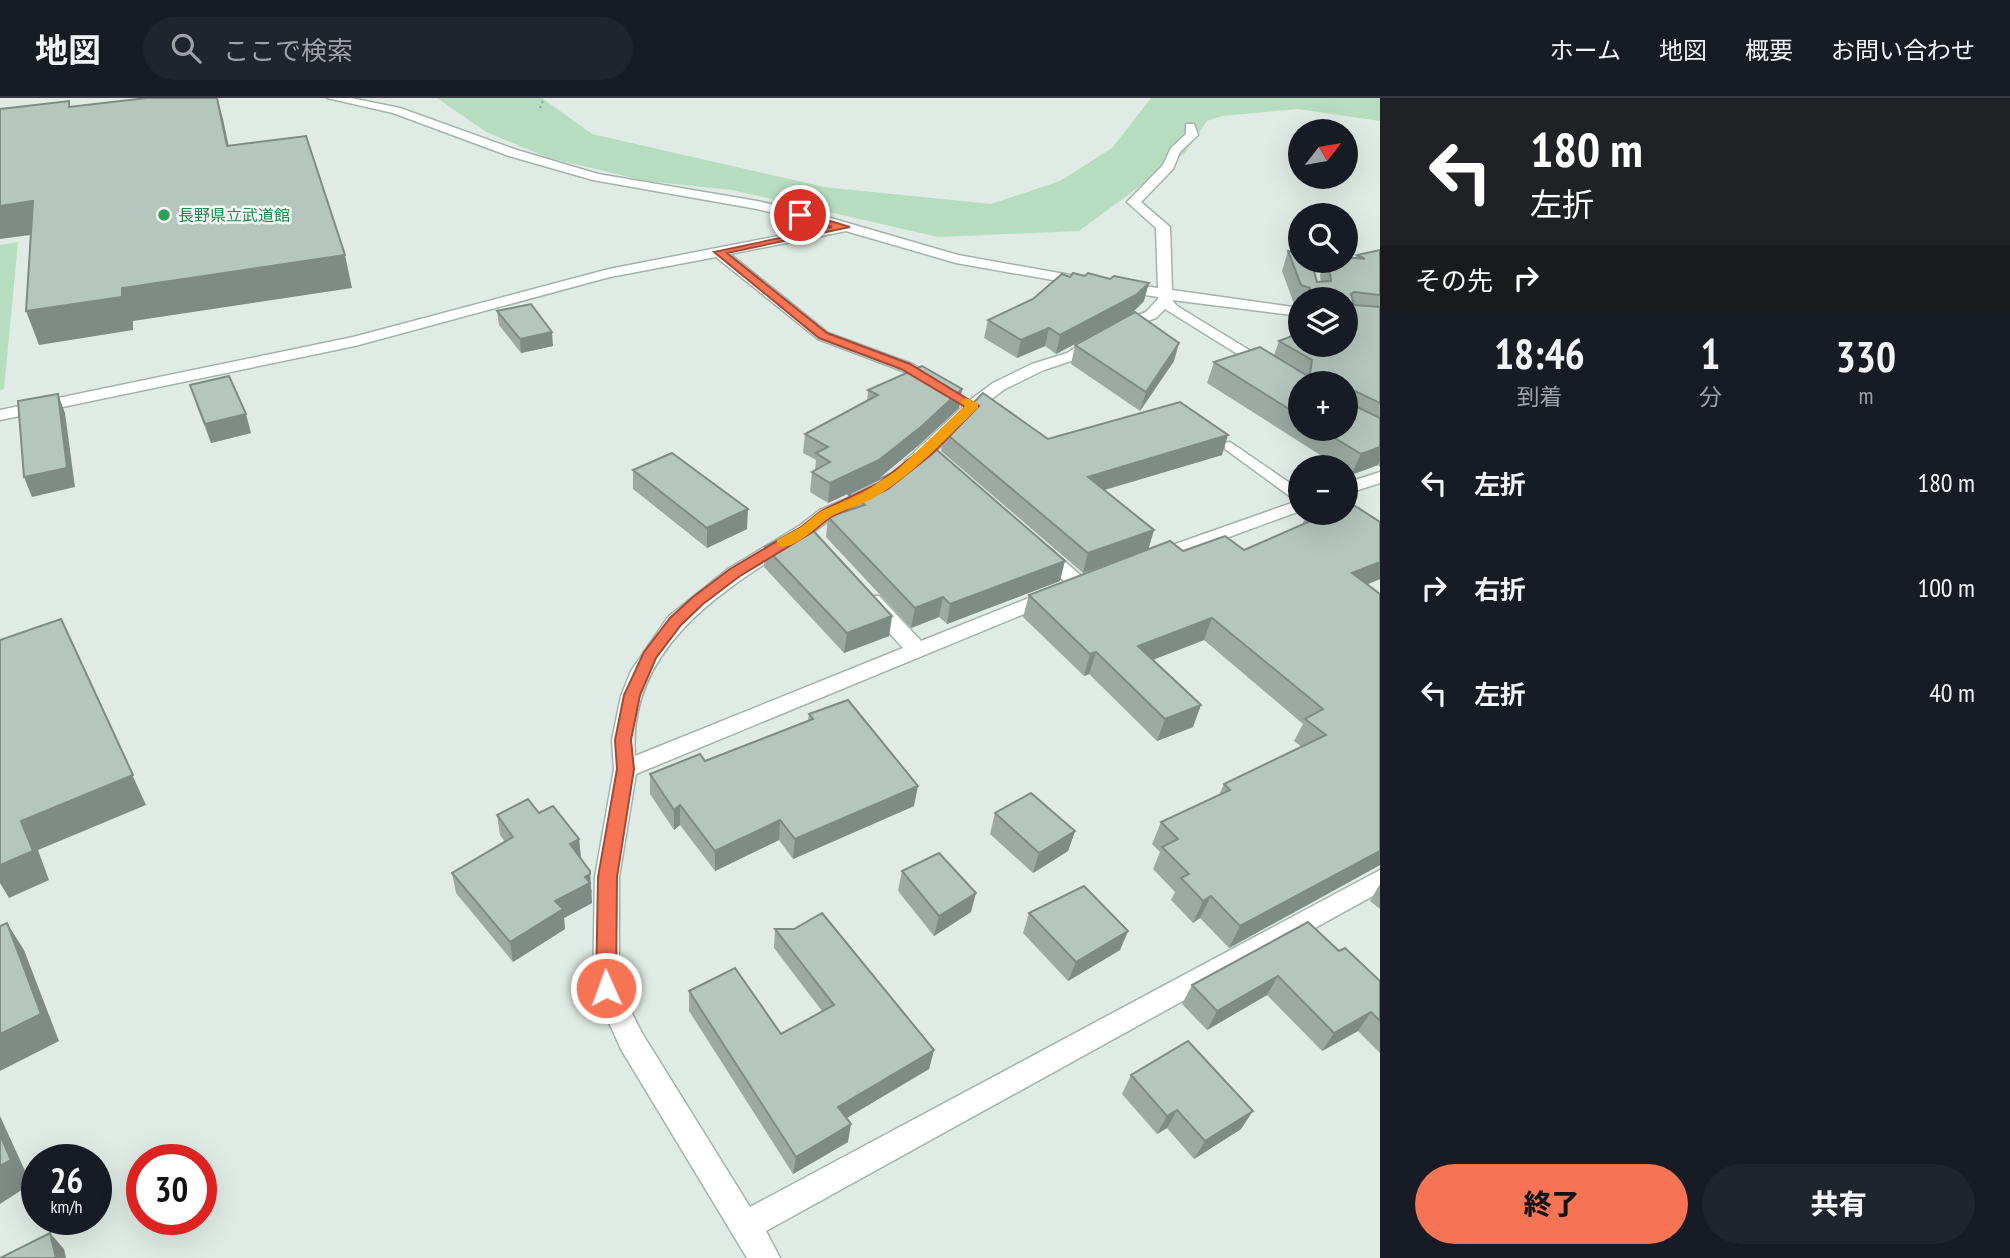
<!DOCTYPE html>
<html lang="ja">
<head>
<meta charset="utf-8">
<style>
  :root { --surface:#171b24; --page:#20242c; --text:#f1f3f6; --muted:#9ea1a6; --line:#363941; --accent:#f67353 }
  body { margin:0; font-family:"PT Sans Narrow","Noto Sans JP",sans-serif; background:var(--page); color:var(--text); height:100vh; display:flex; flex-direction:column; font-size:26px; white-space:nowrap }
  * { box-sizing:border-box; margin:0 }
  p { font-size:23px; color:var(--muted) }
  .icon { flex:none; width:38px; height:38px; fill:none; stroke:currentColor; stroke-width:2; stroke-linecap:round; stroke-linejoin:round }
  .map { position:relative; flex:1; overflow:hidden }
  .side { display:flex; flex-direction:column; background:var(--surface); width:630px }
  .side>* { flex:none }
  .guide { background:#202124; color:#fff; overflow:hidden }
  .needle { width:46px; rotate:59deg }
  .fabs { position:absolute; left:1288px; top:21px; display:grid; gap:14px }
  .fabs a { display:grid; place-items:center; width:70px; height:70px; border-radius:50%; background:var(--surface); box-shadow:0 7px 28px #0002; font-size:35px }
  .speed { position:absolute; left:21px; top:1046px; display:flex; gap:14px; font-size:35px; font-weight:700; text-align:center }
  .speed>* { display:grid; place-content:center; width:91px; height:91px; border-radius:50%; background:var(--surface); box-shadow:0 7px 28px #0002; line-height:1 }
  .speed small { font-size:18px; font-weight:400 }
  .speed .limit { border:10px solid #d22; background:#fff; color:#111 }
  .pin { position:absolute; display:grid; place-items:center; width:60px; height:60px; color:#fff; margin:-30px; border:4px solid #fff; border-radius:50%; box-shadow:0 2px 7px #0007 }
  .me { position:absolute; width:77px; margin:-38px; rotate:358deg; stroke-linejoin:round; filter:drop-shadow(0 0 5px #0008) }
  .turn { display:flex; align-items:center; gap:24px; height:147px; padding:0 35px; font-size:32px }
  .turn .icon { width:91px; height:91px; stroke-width:2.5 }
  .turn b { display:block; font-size:49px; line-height:60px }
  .then { display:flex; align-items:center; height:66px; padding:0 35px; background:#0003; gap:14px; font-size:26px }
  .eta { display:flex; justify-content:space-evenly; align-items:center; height:119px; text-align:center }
  .eta b { font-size:42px; font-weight:800; line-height:49px }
  .button { display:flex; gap:14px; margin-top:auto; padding:14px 35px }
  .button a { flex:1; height:80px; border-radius:42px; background:var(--accent); color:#111; font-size:28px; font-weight:800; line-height:80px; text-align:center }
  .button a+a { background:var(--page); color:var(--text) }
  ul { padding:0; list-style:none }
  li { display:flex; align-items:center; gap:21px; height:105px; padding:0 35px }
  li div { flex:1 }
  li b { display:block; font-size:26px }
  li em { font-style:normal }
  header { display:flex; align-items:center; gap:42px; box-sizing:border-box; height:98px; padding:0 35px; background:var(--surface); border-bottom:2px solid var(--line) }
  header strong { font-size:33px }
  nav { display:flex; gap:38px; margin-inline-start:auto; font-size:24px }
  .search { width:490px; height:63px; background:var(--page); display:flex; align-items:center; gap:18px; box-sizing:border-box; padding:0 24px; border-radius:38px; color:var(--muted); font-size:26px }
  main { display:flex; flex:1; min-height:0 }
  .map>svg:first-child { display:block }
  .green { fill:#b7ddc0 }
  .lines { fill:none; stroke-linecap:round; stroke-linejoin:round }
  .service-casing { stroke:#a3b3ac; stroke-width:3 }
  .minor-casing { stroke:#a3b3ac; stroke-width:3 }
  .path { stroke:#7fb09e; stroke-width:2.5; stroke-dasharray:2 3.5; stroke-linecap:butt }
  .service { fill:#fff; fill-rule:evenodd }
  .minor { fill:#fff; fill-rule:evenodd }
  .wall { fill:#9caaa3; fill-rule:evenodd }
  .shaded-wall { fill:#7f8b85 }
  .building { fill:#b5c6be; stroke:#7f8b85; stroke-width:2 }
  .route { fill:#f67353; stroke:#a04b36; stroke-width:2 }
  .slow { fill:#f59e0b }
  .leisure-dot { fill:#2e9e5b; stroke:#f0f8f4; stroke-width:2.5 }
  .labels { text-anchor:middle; stroke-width:5; stroke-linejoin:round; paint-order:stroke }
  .far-leisure-label { font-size:16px; fill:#27864d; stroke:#f0f8f4; text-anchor:start }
</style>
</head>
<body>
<header>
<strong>地図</strong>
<div class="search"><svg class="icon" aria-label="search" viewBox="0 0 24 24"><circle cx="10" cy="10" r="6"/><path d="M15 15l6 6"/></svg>ここで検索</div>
<nav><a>ホーム</a><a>地図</a><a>概要</a><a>お問い合わせ</a></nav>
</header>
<main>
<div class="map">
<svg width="1380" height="1160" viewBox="0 0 1380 1160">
  <rect width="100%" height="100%" fill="#e0ebe5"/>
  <g class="green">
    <polygon points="437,0 542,0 592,36 824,89 991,106 1060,83 1112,50 1151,0 1380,0 1380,23 1298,11 1222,18 1207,23 1185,55 1079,133 938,139 732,92 646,83 549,60 486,34"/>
    <polygon points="18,144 4,291 0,292 0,147"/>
  </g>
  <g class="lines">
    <defs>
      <polygon id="service" points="1230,344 1300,392 1300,403 1295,402 1225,351 1225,345"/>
      <g id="minor">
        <polygon points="327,0 351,0 400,10 517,52 598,76 757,103 827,119 958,157 1087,180 1094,184 1087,188 956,165 846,133 730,156 828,235 912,266 942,283 944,286 936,291 900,272 818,241 716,159 610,179 355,248 0,322 0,312 353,239 609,171 830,128 757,111 593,82 509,58 393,15"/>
        <polygon points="1186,26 1194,26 1198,37 1180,54 1173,71 1141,104 1170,129 1172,192 1300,210 1300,218 1172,202 1177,208 1303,285 1300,285 1300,295 1165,211 1156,220 1123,232 1077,261 1044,272 1005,291 982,308 919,369 907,369 904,365 907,361 970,302 993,285 1032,266 1067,255 1113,226 1146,214 1158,201 1158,199 1119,193 1112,189 1119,185 1158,190 1156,130 1127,104 1163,67 1171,50 1186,36"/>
        <polygon points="1380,374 1380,385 1346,396 1346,385"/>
        <path d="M 873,390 L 882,395 L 879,399 C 864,406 845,411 831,421 C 818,430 806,440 792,449 C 715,496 627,555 635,658 L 903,550 L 865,508 L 862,503 L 865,498 L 879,498 L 921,543 L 1044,494 L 1058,494 L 1061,498 L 1058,502 L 636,676 L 619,779 L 619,890 L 642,935 L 750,1109 L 1380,772 L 1380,794 L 766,1133 L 780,1160 L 747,1160 L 622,953 L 593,890 L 595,779 L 614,671 L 612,642 L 621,598 L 631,573 L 668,519 L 728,471 L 799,428 L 820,412 Z"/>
        <polygon points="1300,402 1300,413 1161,464 1147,464 1145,460 1147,456"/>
        <polygon points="1042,448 1049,450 1086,482 1089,486 1086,490 1072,490 1035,458 1033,454 1035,450"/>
      </g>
    </defs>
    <use href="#service" class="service-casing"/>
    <use href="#minor" class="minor-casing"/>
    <polyline class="path" points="540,10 544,0"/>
    <use href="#service" class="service"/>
    <use href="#minor" class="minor"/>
  </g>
  <g class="wall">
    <path d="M 1380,152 L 1380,369 L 1378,367 L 1351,377 L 1346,374 L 1346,369 L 1339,369 L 1207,285 L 1214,264 L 1274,257 L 1279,243 L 1346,247 L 1346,201 L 1300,201 L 1300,209 L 1294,206 L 1282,173 L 1288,153 L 1317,184 L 1321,184 L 1320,177 L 1325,163 L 1346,163 L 1355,160 L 1357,157 ZM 1300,285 L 1346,331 L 1300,331 Z"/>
    <polygon points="1144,203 1131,216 1056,256 1045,248 1017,260 984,240 988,222"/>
    <polygon points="497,213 553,248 521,255 499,227"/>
    <polygon points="1075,247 1174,263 1140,313 1071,266"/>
    <polygon points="190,287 251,335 211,345 196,306"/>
    <polygon points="962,291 959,310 919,347 877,382 828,405 810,394 812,374 815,373 816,362 803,355 805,336 867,303 868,292"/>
    <polygon points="944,334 1048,341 1222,357 1105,392 1154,432 1148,452 1183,453 1244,452 1302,427 1306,418 1380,424 1380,481 1367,486 1380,496 1380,767 1229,850 1200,820 1193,825 1171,802 1175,794 1153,771 1160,754 1152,746 1161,724 1219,697 1224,686 1302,649 1294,643 1303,626 1204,542 1153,562 1193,629 1157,643 1089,576 1084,578 1023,519 1029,497 1131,458 1083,475 941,353"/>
    <polygon points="633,372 747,431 707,450 633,391"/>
    <polygon points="848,396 1060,483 947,526 939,519 911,530 826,439 828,419 846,413"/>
    <polygon points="765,449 892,518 889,538 844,555 764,469"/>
    <polygon points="809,616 914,708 793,761 779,742 715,773 680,727 674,732 650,696 650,676 705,663 808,623"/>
    <polygon points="539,715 579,741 581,761 592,793 591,797 592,805 564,820 565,831 513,864 456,795 452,775 505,744 500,737 497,717"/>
    <polygon points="995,715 1075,733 1068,753 1033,775 990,736"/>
    <polygon points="902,773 971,814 934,838 898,793"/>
    <polygon points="1380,786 1380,811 1370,803"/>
    <polygon points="1029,815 1128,833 1120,852 1068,883 1023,835"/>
    <polygon points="775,831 934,952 929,971 846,1020 848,1044 793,1076 689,913 689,893 781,936 822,913 774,850"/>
    <polygon points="1339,853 1380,883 1380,955 1358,933 1322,953 1267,897 1207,932 1182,906 1192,887"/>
    <polygon points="1131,977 1241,1031 1194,1061 1167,1030 1157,1036 1122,996"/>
  </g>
  <g class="shaded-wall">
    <polygon points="217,0 223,21 235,78 227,48"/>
    <polygon points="33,103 45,135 0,141 0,108"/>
    <polygon points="345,157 352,190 133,223 133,232 39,247 26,213 122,190"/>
    <polygon points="1149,185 1144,203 1131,216 1056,256 1060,237"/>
    <polygon points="1049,230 1045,248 1017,260 1021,242"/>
    <polygon points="552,234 553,248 521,255 520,241"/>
    <polygon points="1179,245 1174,263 1140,313 1146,294"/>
    <polygon points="962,291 959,310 919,347 877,382 828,405 830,385"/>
    <polygon points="58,296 65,315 75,389 32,399 24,379"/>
    <polygon points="246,316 251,335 211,345 205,326"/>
    <polygon points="1228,337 1222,357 1083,398 1088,379"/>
    <polygon points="1380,349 1380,362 1378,367 1351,377 1361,356"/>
    <polygon points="748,411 747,431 707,450 707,430"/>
    <polygon points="1154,432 1148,452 1083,475 1088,455"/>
    <polygon points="1065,463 1060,483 947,526 950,506"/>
    <polygon points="1380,464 1380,481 1342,497 1352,475"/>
    <polygon points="943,499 939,519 911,530 915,510"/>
    <polygon points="892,518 889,538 844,555 847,535"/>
    <polygon points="1212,520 1204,542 1131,570 1138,548"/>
    <polygon points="61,521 146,707 38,752 49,782 9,800 0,785 0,767 21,723"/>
    <polygon points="1096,554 1089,576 1084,578 1090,556"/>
    <polygon points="1201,607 1193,629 1157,643 1165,621"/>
    <polygon points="918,688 914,708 793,761 795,741"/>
    <polygon points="680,707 680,727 674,732 674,712"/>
    <polygon points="780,722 779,742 715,773 715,753"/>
    <polygon points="1075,733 1068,753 1033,775 1039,755"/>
    <polygon points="579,741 581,761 570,746"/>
    <polygon points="1380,753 1380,767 1229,850 1240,828"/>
    <polygon points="590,773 592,805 564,820 565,831 513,864 510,844 555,803 585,779"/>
    <polygon points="976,795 971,814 934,838 939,818"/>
    <polygon points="1211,798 1200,820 1193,825 1203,803"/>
    <polygon points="7,825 24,852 59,943 0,973 0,936"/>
    <polygon points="1128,833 1120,852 1068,883 1076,864"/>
    <polygon points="1278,878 1267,897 1207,932 1217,913"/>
    <polygon points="1371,914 1358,933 1322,953 1334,935"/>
    <polygon points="934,952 929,971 835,1027 838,1009"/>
    <polygon points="1177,1012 1167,1030 1157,1036 1167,1018"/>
    <polygon points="1253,1013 1241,1031 1194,1061 1205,1043"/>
    <polygon points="0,1018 31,1086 0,1106"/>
    <polygon points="851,1026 848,1044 793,1076 796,1059"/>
    <polygon points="50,1135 64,1151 66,1160 56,1160"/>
  </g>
  <g class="building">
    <polygon points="147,0 217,0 227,48 306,38 345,157 122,190 122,199 26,213 33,103 0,108 0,11 69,3 69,9"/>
    <polygon points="1380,152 1380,197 1354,194 1351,196 1354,207 1380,209 1380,305 1353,292 1353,307 1380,320 1380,349 1361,356 1320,331 1346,331 1346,285 1300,285 1300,318 1214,264 1260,249 1306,277 1310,276 1312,262 1279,243 1300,235 1300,247 1346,247 1346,201 1306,201 1310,198 1310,190 1301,187 1288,153 1300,155 1300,163 1311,163 1317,184 1331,183 1328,163 1346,163 1346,159 1365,161 1357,157"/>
    <polygon points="1073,175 1085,178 1088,175 1110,181 1114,178 1149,185 1136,197 1060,237 1049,230 1021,242 988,222 1033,201 1062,176 1070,179"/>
    <polygon points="531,206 552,234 520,241 497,213"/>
    <polygon points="1135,214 1179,245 1146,294 1075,247"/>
    <polygon points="922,268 962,291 922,328 879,362 830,385 812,374 830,364 816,355 828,349 805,336 878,297 868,292"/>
    <polygon points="229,278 246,316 205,326 190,287"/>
    <polygon points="983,295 1048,341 1180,304 1228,337 1088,379 1154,432 1088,455 944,334"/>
    <polygon points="58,296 67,370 24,379 18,303"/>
    <polygon points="930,346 1065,463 950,506 943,499 915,510 828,419 865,407 848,396 894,374"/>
    <polygon points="672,355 748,411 707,430 633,372"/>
    <polygon points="1346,402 1380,424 1380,464 1352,475 1380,496 1380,753 1240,828 1211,798 1203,803 1181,780 1189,776 1162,749 1178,741 1161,724 1230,692 1224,686 1326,637 1305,621 1323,611 1212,520 1138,548 1201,607 1165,621 1096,554 1090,556 1029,497 1170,443 1183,453 1225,438 1244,452 1313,422 1306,418 1314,415 1346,415"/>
    <polygon points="807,426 892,518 847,535 765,449"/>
    <polygon points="61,521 133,677 21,723 33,753 0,767 0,542"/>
    <polygon points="848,602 918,688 795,741 780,722 715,753 680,707 674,712 650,676 700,656 705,663 813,621 809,616"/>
    <polygon points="1031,695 1075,733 1039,755 995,715"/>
    <polygon points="528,701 539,715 553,708 579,741 570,746 590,773 590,776 585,779 590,785 555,803 563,811 510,844 452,775 513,739 497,717"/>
    <polygon points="939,755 976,795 939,818 902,773"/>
    <polygon points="1084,788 1128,833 1076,864 1029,815"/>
    <polygon points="822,815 934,952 838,1009 851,1026 796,1059 689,893 735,870 781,936 834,907 775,831 794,831"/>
    <polygon points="1308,824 1339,853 1345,850 1380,883 1380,923 1371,914 1334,935 1278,878 1217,913 1192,887"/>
    <polygon points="7,825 41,916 0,936 0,828"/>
    <polygon points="1188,943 1253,1013 1205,1043 1177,1012 1167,1018 1131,977"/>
    <polygon points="0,1037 11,1062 0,1068"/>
    <polygon points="50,1135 56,1160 0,1160"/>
  </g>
  <polygon class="route" points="800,114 850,129 727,155 827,235 910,266 979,308 932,356 888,391 831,419 811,435 740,478 703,506 681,527 656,560 640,597 631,642 634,671 617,779 616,890 613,896 606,898 599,896 596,890 598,779 617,671 615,642 624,597 644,554 670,520 693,499 730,471 801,429 821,413 879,385 923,350 965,309 901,271 819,240 714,154 832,129 797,119 795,117"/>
  <path class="slow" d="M 966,300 L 978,305 L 978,310 C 944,342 912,378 872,401 C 859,408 845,411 832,418 C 816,427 797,453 777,448 L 777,442 L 801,429 L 821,413 L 861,396 L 896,373 L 965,308 L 960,304 Z"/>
  <circle class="leisure-dot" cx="164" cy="117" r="7"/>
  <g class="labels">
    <g class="far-leisure-label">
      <text x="178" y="123">長野県立武道館</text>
    </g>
  </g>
</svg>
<div class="fabs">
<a><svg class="needle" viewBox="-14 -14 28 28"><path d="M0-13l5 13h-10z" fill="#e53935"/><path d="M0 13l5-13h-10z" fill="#9ea1a6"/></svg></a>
<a><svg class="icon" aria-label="search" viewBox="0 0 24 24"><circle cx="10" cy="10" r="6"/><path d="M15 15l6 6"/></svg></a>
<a><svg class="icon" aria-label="layers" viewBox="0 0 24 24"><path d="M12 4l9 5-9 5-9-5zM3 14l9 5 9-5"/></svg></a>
<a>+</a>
<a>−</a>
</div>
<div class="speed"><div>26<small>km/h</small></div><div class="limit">30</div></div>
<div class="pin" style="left:800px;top:117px;background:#d93025"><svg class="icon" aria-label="arrive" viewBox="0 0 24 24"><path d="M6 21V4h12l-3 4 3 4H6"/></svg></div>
<svg class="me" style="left:606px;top:890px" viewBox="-20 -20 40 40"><circle r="17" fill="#f67353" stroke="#fff" stroke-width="3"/><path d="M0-11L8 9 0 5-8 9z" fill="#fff"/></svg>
</div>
<section class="side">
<div class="guide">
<div class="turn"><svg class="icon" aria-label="left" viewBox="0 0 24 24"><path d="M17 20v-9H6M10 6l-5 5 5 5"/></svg><div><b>180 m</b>左折</div></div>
<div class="then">その先<svg class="icon" aria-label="right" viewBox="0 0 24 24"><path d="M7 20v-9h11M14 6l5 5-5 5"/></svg></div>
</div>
<div class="eta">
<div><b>18:46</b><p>到着</p></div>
<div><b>1</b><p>分</p></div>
<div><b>330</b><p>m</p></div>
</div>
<ul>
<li><svg class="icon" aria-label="left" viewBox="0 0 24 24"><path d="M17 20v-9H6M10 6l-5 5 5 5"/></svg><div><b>左折</b></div><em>180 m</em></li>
<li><svg class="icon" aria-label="right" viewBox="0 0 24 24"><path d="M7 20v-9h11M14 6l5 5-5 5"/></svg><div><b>右折</b></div><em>100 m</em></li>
<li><svg class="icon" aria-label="left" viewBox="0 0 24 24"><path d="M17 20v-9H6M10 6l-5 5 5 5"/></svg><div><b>左折</b></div><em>40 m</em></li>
</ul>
<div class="button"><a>終了</a><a>共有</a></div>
</section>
</main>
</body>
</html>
